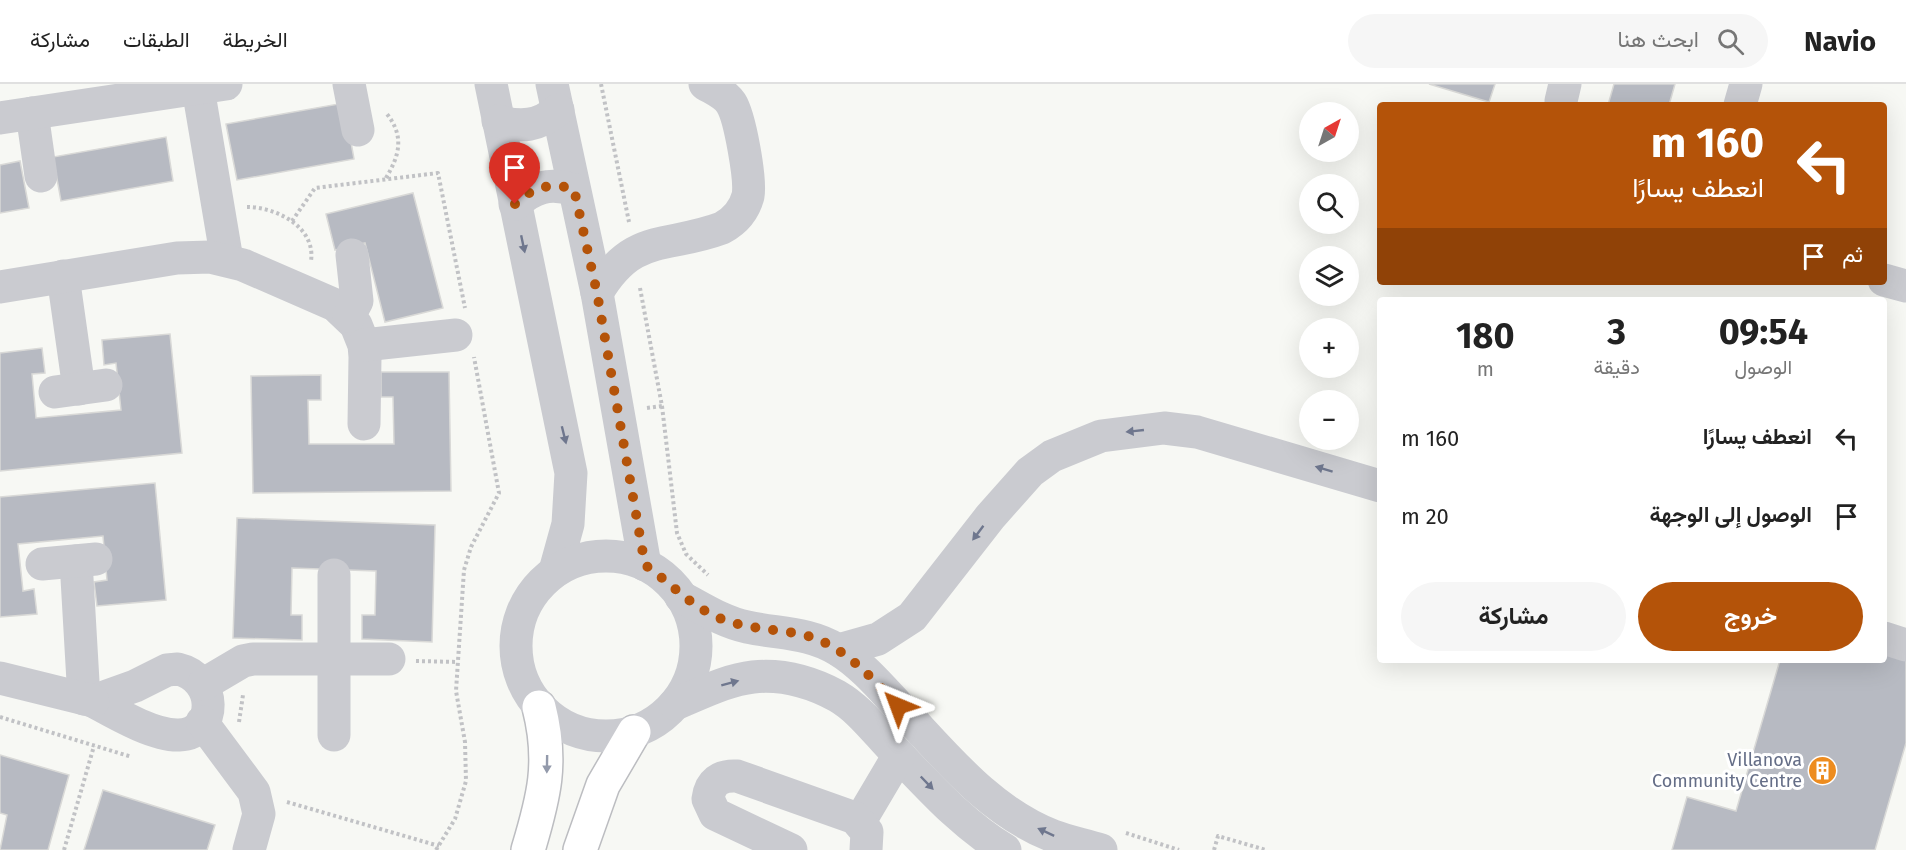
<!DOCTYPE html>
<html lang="ar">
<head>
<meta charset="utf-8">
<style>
  :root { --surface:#fff; --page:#f6f6f6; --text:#222; --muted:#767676; --line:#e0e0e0; --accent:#b45309 }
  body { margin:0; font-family:"Fira Sans",Vazirmatn,sans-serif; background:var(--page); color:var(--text); direction:rtl; height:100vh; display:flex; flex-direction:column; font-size:22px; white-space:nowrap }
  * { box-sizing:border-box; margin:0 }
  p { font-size:20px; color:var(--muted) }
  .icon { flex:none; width:33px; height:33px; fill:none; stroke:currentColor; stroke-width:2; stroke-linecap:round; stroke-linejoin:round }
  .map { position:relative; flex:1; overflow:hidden; direction:ltr }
  .details { position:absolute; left:1377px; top:213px; width:510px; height:366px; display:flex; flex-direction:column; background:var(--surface); border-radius:6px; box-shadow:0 6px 24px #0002; direction:rtl }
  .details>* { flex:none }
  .banner { position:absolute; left:1377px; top:18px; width:510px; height:183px; border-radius:6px; box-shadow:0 6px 24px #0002; direction:rtl; background:#b45309; color:#fff; overflow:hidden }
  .needle { width:39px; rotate:39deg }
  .tools { position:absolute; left:1299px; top:18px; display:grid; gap:12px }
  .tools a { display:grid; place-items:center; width:60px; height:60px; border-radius:50%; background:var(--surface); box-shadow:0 6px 24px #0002; font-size:30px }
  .pin { position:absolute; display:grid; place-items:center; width:51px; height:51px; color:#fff; margin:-62px -26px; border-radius:50% 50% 50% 0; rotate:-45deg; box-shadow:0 0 6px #0007 }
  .pin .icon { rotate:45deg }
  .me { position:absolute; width:66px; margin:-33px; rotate:316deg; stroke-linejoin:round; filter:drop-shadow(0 0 4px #0008) }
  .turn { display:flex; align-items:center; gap:21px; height:126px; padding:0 24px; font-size:27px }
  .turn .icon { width:78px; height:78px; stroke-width:2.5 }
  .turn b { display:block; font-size:42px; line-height:51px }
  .then { display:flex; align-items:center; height:57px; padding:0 24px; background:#0003; gap:12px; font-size:22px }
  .eta { display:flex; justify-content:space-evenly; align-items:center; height:102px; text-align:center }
  .eta b { font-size:36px; font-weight:700; line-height:42px }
  .action { display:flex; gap:12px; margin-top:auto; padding:12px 24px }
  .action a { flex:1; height:69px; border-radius:36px; background:var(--accent); color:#fff; font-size:24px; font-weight:700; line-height:69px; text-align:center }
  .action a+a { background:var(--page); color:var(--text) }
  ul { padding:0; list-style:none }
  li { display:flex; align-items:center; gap:18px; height:78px; padding:0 24px }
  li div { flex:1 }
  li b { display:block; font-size:22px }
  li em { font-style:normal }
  header { display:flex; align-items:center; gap:36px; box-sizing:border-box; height:84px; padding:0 30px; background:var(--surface); border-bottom:2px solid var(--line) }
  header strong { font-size:28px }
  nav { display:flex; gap:33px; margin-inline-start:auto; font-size:21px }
  .search { width:420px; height:54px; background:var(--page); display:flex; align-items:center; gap:15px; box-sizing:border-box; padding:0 21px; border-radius:33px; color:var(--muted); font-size:22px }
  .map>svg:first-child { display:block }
  .building { fill:#b7bac2; stroke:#d9d9d7; stroke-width:1.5 }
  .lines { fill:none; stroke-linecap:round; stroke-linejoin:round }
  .highway-casing { stroke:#bcbdc1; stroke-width:36 }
  .path { stroke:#c1c2c5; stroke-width:4; stroke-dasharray:3 3; stroke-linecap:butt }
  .minor { stroke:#cacbd0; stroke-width:33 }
  .highway { stroke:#fff; stroke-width:33 }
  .oneway { fill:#6f778e }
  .oneway2 { fill:#939aab }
  .route { stroke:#b45309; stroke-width:10; stroke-dasharray:0 18 }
  .labels { text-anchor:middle; stroke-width:6; stroke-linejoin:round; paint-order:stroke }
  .poi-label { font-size:18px; fill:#656e87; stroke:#fff; text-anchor:end }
</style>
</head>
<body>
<header>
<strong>Navio</strong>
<div class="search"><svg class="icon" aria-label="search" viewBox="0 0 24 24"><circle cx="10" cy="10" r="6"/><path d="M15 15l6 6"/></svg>ابحث هنا</div>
<nav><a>الخريطة</a><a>الطبقات</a><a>مشاركة</a></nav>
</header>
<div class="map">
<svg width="1906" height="766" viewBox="0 0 1906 766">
  <rect width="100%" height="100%" fill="#f7f8f4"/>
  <g class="building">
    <polygon points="1429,0 1495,0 1489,18"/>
    <polygon points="1614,0 1675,0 1669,21 1608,21"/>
    <polygon points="344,19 354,75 237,96 226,40"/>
    <polygon points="166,53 173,97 61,117 53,73"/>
    <polygon points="20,77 29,124 0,129 0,81"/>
    <polygon points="413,109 443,224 385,238 365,159 335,166 326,130"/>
    <polygon points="170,250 182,369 0,387 0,269 42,264 45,289 32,290 36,334 121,326 116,279 104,281 102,256"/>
    <polygon points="381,288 449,288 451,407 253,409 251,292 321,291 321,316 308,316 309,360 394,360 393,313 381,313"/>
    <polygon points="155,399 166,516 97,522 94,498 107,496 103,452 18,460 23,507 34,505 37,530 0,533 0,413"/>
    <polygon points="237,434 435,441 432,558 362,555 362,531 375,531 376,487 292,484 291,531 302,531 302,556 233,554"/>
    <polygon points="1884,559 1906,565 1906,659 1875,766 1672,766 1687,713 1736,727 1780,576 1884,576"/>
    <polygon points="0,671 69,691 48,766 0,766 7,731 0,729"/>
    <polygon points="103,706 215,741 207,766 84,766"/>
  </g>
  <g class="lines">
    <defs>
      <g id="highway">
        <path d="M 528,766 C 544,713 553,678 539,623"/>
        <polyline points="580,766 603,701 634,648"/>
      </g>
    </defs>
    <use href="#highway" class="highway-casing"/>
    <g class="path">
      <polyline points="601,0 629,138"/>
      <path d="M 386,94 C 399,72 405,53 387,30"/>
      <path d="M 247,123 C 276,123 316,143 311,177"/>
      <polyline points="292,137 315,104 438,89 465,224"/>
      <polyline points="640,204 662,322 677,449 686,470 708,491"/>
      <polyline points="647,324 662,322"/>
      <polyline points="416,577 458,578"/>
      <polyline points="0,633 132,673"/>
      <polyline points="239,638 243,611"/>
      <polyline points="287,718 439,762"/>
      <polyline points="1126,749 1179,766"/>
      <polyline points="64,766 94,662"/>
      <polyline points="436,766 455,735 466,697 465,658 456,607 464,486 471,463 499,409 474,273"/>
      <polyline points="1214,766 1218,752 1266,766"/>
    </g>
    <g class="minor">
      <polyline points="349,0 358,46"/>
      <polyline points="491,0 571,389 568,440 555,487"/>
      <polyline points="552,0 597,209 645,481"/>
      <polyline points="198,4 227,176"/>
      <polyline points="1561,17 1565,0"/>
      <polyline points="1740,21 1746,0"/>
      <polyline points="32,29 41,92"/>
      <polyline points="0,34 226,0"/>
      <path d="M 498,37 C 521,44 539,42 558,26"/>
      <path d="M 515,120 C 533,103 550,98 574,106"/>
      <polyline points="63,192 79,305"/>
      <polyline points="1884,196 1906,202"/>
      <polyline points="0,203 177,174 210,173 243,181 335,221 356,241 364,261 365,273 364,340"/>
      <path d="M 597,209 C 633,148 666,165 722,144 C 735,137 744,127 748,112 C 751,96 740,33 731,19 C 725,10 715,6 705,0"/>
      <polyline points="349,232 357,217 352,171"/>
      <polyline points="364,261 456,251"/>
      <polyline points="55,308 106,301"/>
      <circle cx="606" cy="562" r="90"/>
      <polyline points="76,477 84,615"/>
      <polyline points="42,480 96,475"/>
      <path d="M 681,513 C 702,524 723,538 747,543 C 779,550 809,548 838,566 C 863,581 884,607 904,628 C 948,675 991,728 1053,752 C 1069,758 1086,761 1101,766"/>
      <polyline points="1884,554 1906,561"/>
      <polyline points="839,566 878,555 912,533 990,433 1030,388 1052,372 1101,352 1164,344 1197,348 1380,402"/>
      <path d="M 178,585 C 217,594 219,649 179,651 C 154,652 115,629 93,617 L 135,602 L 167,586 Z"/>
      <polyline points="0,594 93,617"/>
      <polyline points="204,600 243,577 253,575 389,575"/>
      <path d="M 675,620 C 700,610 726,596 753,593 C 782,590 811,598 837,612 C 858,624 874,645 890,662 C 926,699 960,739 1005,766"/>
      <polyline points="202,638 254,708 259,730 249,766"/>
      <polyline points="334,651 334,491"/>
      <polyline points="860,737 899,671"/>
      <path d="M 791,766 L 715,730 L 708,715 C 710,698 720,691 737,692 L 855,734 L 867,748 L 866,766"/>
    </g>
    <use href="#highway" class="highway"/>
  </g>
  <defs><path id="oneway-solid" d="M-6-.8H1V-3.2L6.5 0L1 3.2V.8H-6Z" transform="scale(1.5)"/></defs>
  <g class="oneway">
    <use href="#oneway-solid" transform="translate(523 160) rotate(78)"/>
    <use href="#oneway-solid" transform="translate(1135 347) rotate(174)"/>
    <use href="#oneway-solid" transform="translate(564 351) rotate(76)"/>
    <use href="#oneway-solid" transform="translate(1324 385) rotate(-163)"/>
    <use href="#oneway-solid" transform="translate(978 449) rotate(127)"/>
    <use href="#oneway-solid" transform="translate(730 599) rotate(-15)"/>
    <use href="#oneway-solid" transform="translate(927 699) rotate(46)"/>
    <use href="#oneway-solid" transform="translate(1046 748) rotate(-155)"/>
  </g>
  <use class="oneway2" href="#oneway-solid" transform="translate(547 680) rotate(91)"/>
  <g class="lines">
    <path class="route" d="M 515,120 C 533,103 550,98 574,105 L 597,209 L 645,481 C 671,499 689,521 719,534 C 744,544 769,545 795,549 C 839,556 869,591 898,622"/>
  </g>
  <defs>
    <symbol id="building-disc" viewBox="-11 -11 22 22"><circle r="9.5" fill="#ed8c1f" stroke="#fff"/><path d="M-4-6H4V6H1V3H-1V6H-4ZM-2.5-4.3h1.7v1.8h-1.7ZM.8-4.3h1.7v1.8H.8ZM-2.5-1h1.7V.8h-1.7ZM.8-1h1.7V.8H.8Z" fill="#fff"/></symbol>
  </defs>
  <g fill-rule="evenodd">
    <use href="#building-disc" x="1806" y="670" width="33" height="33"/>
  </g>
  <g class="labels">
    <g class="poi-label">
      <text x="1802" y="682">Villanova<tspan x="1802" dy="21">Community Centre</tspan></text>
    </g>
  </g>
</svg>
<div class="tools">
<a><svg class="needle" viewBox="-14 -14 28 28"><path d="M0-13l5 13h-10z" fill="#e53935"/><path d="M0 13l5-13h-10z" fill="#767676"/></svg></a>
<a><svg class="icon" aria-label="search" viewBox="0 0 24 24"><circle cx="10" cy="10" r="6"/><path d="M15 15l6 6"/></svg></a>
<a><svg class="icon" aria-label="layers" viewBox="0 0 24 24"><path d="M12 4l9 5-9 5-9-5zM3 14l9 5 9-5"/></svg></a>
<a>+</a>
<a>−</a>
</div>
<div class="pin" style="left:515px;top:120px;background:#d93025"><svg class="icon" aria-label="arrive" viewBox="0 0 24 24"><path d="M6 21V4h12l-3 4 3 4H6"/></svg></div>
<svg class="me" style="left:898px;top:622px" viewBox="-20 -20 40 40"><path d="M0-17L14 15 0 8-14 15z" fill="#b45309" stroke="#fff" stroke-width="4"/></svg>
<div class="banner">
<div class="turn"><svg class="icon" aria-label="left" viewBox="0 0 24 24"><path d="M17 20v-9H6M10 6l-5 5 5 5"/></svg><div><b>160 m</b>انعطف يسارًا</div></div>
<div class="then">ثم<svg class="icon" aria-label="arrive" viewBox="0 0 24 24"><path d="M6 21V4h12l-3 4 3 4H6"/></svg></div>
</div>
<section class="details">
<div class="eta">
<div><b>09:54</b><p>الوصول</p></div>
<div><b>3</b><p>دقيقة</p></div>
<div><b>180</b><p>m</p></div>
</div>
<ul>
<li><svg class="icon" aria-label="left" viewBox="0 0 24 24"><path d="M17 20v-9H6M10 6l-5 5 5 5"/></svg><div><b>انعطف يسارًا</b></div><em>160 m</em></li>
<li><svg class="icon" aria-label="arrive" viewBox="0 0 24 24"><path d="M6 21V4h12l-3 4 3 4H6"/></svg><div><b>الوصول إلى الوجهة</b></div><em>20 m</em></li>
</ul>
<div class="action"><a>خروج</a><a>مشاركة</a></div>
</section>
</div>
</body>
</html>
